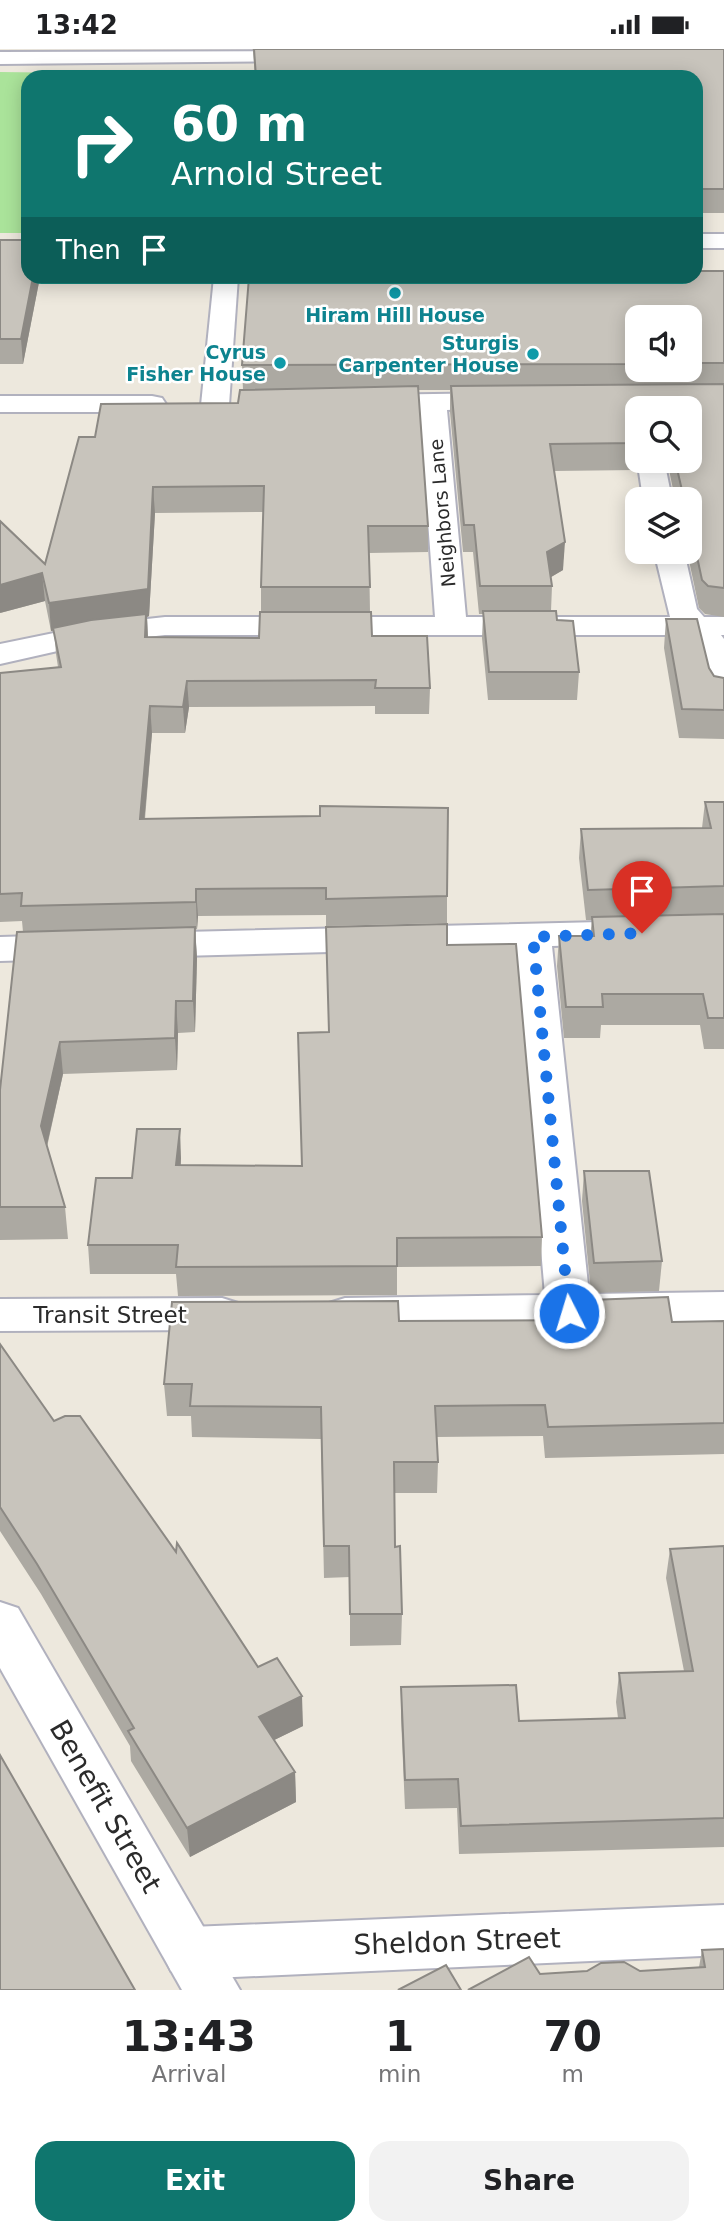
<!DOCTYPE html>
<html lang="en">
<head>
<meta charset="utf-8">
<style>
  :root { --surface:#fff; --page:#f2f2f2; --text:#202124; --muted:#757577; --accent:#0f766e }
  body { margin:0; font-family:"DejaVu Sans",sans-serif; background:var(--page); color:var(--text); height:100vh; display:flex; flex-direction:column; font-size:26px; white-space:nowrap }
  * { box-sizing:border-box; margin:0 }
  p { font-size:23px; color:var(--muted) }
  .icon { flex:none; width:38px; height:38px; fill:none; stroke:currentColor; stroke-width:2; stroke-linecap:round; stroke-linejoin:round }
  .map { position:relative; height:1941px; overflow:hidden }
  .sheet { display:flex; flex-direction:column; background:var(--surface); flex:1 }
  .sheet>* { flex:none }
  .guide { position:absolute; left:21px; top:21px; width:682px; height:214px; border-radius:21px; box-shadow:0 4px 18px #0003; background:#0f766e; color:#fff; overflow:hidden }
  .fabs { position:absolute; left:625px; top:256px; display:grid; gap:14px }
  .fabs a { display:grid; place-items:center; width:77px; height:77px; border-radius:14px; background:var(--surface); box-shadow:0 4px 18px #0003; font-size:35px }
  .pin { position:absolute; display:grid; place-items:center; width:60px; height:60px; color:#fff; margin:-72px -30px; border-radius:50% 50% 50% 0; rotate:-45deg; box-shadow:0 0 7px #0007 }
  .pin .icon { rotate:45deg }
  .me { position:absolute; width:77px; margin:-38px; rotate:355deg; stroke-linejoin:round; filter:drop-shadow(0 0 5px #0008) }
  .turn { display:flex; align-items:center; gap:24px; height:147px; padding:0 35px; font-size:32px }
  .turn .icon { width:91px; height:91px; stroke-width:2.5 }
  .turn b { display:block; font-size:49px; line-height:60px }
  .then { display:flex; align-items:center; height:66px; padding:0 35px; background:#0003; gap:14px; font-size:26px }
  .eta { display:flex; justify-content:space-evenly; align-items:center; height:119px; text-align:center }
  .eta b { font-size:42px; font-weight:800; line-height:49px }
  .button { display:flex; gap:14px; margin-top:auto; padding:14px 35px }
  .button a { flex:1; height:80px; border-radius:21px; background:var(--accent); color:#fff; font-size:28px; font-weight:800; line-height:80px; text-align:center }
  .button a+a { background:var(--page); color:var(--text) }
  .status { display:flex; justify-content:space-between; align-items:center; height:49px; padding:0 35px; background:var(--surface); direction:ltr }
  .status svg { height:19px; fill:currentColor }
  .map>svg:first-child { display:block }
  .green { fill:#aae39a }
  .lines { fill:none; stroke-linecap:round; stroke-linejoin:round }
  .minor-casing { stroke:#b1b1be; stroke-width:4 }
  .tertiary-casing { stroke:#b1b1be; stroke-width:4 }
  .minor { fill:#fff; fill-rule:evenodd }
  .tertiary { fill:#fff; fill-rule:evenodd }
  .wall { fill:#aca9a2; fill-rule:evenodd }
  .shaded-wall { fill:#8c8984 }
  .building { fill:#c8c4bc; stroke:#8c8984; stroke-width:2 }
  .route { stroke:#1a73e8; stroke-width:12; stroke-dasharray:0 21.6 }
  .culture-dot { fill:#0f9aa8; stroke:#fff; stroke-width:2.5 }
  .labels { text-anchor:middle; stroke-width:5; stroke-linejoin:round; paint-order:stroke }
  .far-culture-label { font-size:19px; font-weight:bold; fill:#0d838f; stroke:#fff; text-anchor:end }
  .far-street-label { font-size:19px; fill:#2b2b2b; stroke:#fff }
  .street-label { font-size:23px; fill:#2b2b2b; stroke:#fff }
  .near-street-label { font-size:28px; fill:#2b2b2b; stroke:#fff }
</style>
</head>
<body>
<div class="status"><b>13:42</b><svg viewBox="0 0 49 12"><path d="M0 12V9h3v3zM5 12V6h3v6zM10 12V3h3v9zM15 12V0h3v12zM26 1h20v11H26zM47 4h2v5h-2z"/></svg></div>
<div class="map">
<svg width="724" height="1941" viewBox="0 0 724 1941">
  <rect width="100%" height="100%" fill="#ede8dd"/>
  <polygon class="green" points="0,23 239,26 239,28 28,28 28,184 0,184"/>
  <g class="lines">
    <defs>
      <g id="minor">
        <polygon points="306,2 316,8 313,12 0,15 0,3"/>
        <polygon points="214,228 238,228 229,356 225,362 205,362 201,356"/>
        <polygon points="502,344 512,346 516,352 512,358 447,361 466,568 670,568 654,502 684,502 697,560 704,568 724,568 724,586 721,586 724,590 724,656 712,653 708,646 696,596 687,586 165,586 93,594 0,615 0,595 93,576 165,568 435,568 420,361 356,360 352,354 356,348 366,346"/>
        <polygon points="0,347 152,347 162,349 166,355 162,361 152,363 0,363"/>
        <polygon points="637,409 664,411 672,450 643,450"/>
        <polygon points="724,870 724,892 552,897 589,1245 724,1243 724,1275 569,1280 561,1278 345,1281 329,1276 323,1265 329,1254 345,1249 545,1246 515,898 142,908 129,904 123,896 129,888 142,884"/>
        <polygon points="68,886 81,890 87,898 81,906 68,910 0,912 0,888"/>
        <polygon points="222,1249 238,1254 244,1265 238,1276 222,1281 0,1282 0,1250"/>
        <polygon points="724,1856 724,1906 191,1930 171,1922 163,1904 171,1886 191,1878"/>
      </g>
      <g id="tertiary">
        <rect x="696" y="185" width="28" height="14"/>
        <polygon points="0,1553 18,1559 240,1941 182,1941 0,1619"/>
      </g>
    </defs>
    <use href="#minor" class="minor-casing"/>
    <use href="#tertiary" class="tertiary-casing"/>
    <use href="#minor" class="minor"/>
    <use href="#tertiary" class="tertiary"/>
  </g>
  <g class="wall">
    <polygon points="252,0 724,0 724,164 696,164 696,28 255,28 253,1"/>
    <polygon points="0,191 28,228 40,228 23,315 0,315"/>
    <path d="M 724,222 L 724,568 L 705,565 L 699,559 L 687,502 L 690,502 L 690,450 L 675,450 L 667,411 L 690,411 L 690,359 L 637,359 L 636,421 L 554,422 L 563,521 L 551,528 L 552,537 L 551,562 L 557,571 L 579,623 L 577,651 L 488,651 L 482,589 L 483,565 L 479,565 L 473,503 L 463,503 L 450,363 L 450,341 L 418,341 L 428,477 L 428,503 L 369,504 L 370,563 L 372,587 L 430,639 L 429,665 L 375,665 L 375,657 L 189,658 L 185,684 L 152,684 L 145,770 L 447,847 L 447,874 L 326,877 L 326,866 L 198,867 L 197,880 L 195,881 L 197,909 L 195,983 L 178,984 L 177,1021 L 63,1025 L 47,1098 L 65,1158 L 68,1190 L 0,1191 L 0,1041 L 23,883 L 22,872 L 0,873 L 0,624 L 58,618 L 56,605 L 54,581 L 51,582 L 45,552 L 0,564 L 45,515 L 95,388 L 238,354 L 243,341 L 242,316 ZM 637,268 L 690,268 L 690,320 L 637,320 ZM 263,463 L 261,538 L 261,563 L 259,589 L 148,588 L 147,568 L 149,567 L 155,464 Z"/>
    <polygon points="666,570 709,619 714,627 724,629 724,690 679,689 664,599"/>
    <polygon points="705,753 724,753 724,1000 704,1000 700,976 601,976 600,989 564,989 557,917 559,887 590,887 592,871 586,871 579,809 581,780 702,779"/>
    <polygon points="447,896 542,1188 541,1217 397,1218 397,1246 178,1247 176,1225 90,1225 88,1196 132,1129 181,1109 181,1116 302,1117 328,983"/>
    <polygon points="584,1122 662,1212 659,1242 591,1244 582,1152"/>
    <polygon points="590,1251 672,1273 724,1272 724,1405 545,1409 543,1387 436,1388 438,1413 437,1444 394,1444 395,1498 402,1565 401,1596 350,1597 350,1528 324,1529 321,1390 192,1388 191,1367 167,1367 164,1335 399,1272 588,1271"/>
    <polygon points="0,1295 54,1372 176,1503 258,1618 303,1677 274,1691 295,1723 296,1753 190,1808 131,1712 130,1697 41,1545 0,1482"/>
    <polygon points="724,1497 724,1798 459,1805 457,1759 405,1760 401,1668 401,1638 519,1672 618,1669 616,1653 619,1624 684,1622 666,1529 670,1500"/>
    <polygon points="702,1901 724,1941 540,1925 640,1922 699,1918"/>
  </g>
  <g class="shaded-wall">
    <polygon points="33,228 40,228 23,315 21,290"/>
    <polygon points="153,438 155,464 149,567 147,568 148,591 145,588 146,568 51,582 49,554"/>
    <polygon points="565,493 563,521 546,531 547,503"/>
    <polygon points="42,524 45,552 0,564 0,536"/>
    <polygon points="187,632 189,658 185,684 183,658"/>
    <polygon points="150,657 152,684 142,797 140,770"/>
    <polygon points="196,840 198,867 197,880 196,853"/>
    <polygon points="195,878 197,909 195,983 193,952"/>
    <polygon points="176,952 178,984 177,1021 175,989"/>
    <polygon points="60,993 63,1025 44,1109 41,1077"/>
    <polygon points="180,1080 181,1109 178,1145 176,1116"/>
    <polygon points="302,1647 303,1677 260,1698 259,1668"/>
    <polygon points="295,1723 296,1753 190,1808 187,1779"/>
  </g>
  <g class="building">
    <polygon points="254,0 724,0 724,140 696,140 696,28 256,28"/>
    <polygon points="0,191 28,191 28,228 33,228 21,290 0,290"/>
    <polygon points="696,222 724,222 724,314 690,314 690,268 637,268 637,315 242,316 249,228 696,228"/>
    <polygon points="724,335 724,539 708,537 702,531 690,475 690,450 684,450 675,411 690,411 690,359 637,359 637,394 550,395 565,493 547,503 552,537 480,537 474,476 464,476 451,337"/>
    <polygon points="418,337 428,477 368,477 370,538 261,538 264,437 153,438 148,540 49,554 42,524 0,536 0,472 45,515 79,388 95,388 101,355 238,354 240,341"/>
    <polygon points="483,562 556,562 557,571 573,572 579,623 489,623"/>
    <polygon points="260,563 371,563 372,587 427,587 430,639 375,639 376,631 187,632 183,658 150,657 140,770 320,767 320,757 448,759 447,847 326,850 326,839 196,840 196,853 21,857 22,844 0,845 0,624 61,618 53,579 91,571 146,565 145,588 259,589"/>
    <polygon points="666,570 697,570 709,619 714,627 724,629 724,661 682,660"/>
    <polygon points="705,753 724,753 724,837 588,841 581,780 711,779"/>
    <polygon points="724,865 724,969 708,969 703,945 602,945 603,958 566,958 559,887 594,887 592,868"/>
    <polygon points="447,875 447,896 516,895 542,1188 397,1189 397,1217 176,1218 178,1196 88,1196 96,1129 132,1129 137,1080 180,1080 176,1116 302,1117 298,984 329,983 326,878"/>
    <polygon points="195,878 193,952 176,952 175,989 60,993 41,1077 65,1158 0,1158 0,1041 17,883"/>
    <polygon points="584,1122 649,1122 662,1212 594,1214"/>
    <polygon points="668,1248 672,1273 724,1272 724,1374 548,1378 545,1356 435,1357 438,1413 394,1413 395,1498 400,1497 402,1565 350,1565 349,1497 324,1497 321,1358 190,1357 192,1335 164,1335 172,1253 398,1252 399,1272 592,1271 590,1251"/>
    <polygon points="0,1295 54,1372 65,1367 80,1367 176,1503 177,1494 258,1618 277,1609 302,1647 259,1668 295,1723 187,1779 128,1682 134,1679 37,1515 0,1458"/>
    <polygon points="724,1497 724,1769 461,1777 458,1730 405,1731 401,1638 516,1636 519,1672 625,1669 619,1624 693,1622 670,1500"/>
    <polygon points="0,1706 135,1941 0,1941"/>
    <polygon points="724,1900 724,1941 468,1941 529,1908 540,1925 587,1922 601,1914 624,1913 640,1922 705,1918 702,1901"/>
    <polygon points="446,1916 461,1941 398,1941"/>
  </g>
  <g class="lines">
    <polyline class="route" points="569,1264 533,888 642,884"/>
  </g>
  <g class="culture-dot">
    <circle cx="395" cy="244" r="7"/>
    <circle cx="533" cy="305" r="7"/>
    <circle cx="280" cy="314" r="7"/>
  </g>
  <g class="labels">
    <g class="far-culture-label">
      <text x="395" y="273" text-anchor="middle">Hiram Hill House</text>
      <text x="519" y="301">Sturgis<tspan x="519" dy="22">Carpenter House</tspan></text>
      <text x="266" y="310">Cyrus<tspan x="266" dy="22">Fisher House</tspan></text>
    </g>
    <g class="far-street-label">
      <text transform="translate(442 464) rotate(-95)" y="7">Neighbors Lane</text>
    </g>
    <g class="street-label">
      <text x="110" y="1274">Transit Street</text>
    </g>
    <g class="near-street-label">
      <text transform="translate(106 1757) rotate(60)" y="10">Benefit Street</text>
      <text transform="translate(457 1892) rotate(-2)" y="10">Sheldon Street</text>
    </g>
  </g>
</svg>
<div class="fabs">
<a><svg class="icon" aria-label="sound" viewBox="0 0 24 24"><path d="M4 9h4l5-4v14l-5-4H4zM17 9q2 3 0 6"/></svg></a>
<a><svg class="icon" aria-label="search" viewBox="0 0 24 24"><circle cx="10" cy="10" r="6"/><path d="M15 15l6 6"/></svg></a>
<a><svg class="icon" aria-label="layers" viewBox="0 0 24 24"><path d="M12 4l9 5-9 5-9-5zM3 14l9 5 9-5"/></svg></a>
</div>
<div class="pin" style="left:642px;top:884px;background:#d93025"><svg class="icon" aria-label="arrive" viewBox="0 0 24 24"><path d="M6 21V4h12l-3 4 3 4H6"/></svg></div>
<svg class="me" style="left:569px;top:1264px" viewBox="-20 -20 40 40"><circle r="17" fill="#1a73e8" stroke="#fff" stroke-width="3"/><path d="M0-11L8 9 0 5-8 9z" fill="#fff"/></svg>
<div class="guide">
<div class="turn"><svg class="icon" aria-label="right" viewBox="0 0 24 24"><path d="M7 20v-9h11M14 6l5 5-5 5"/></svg><div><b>60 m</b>Arnold Street</div></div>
<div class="then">Then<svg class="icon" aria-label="arrive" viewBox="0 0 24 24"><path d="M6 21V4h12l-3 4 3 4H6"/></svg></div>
</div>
</div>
<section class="sheet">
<div class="eta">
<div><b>13:43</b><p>Arrival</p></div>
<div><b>1</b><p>min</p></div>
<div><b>70</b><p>m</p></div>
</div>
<div class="button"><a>Exit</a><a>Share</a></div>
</section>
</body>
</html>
